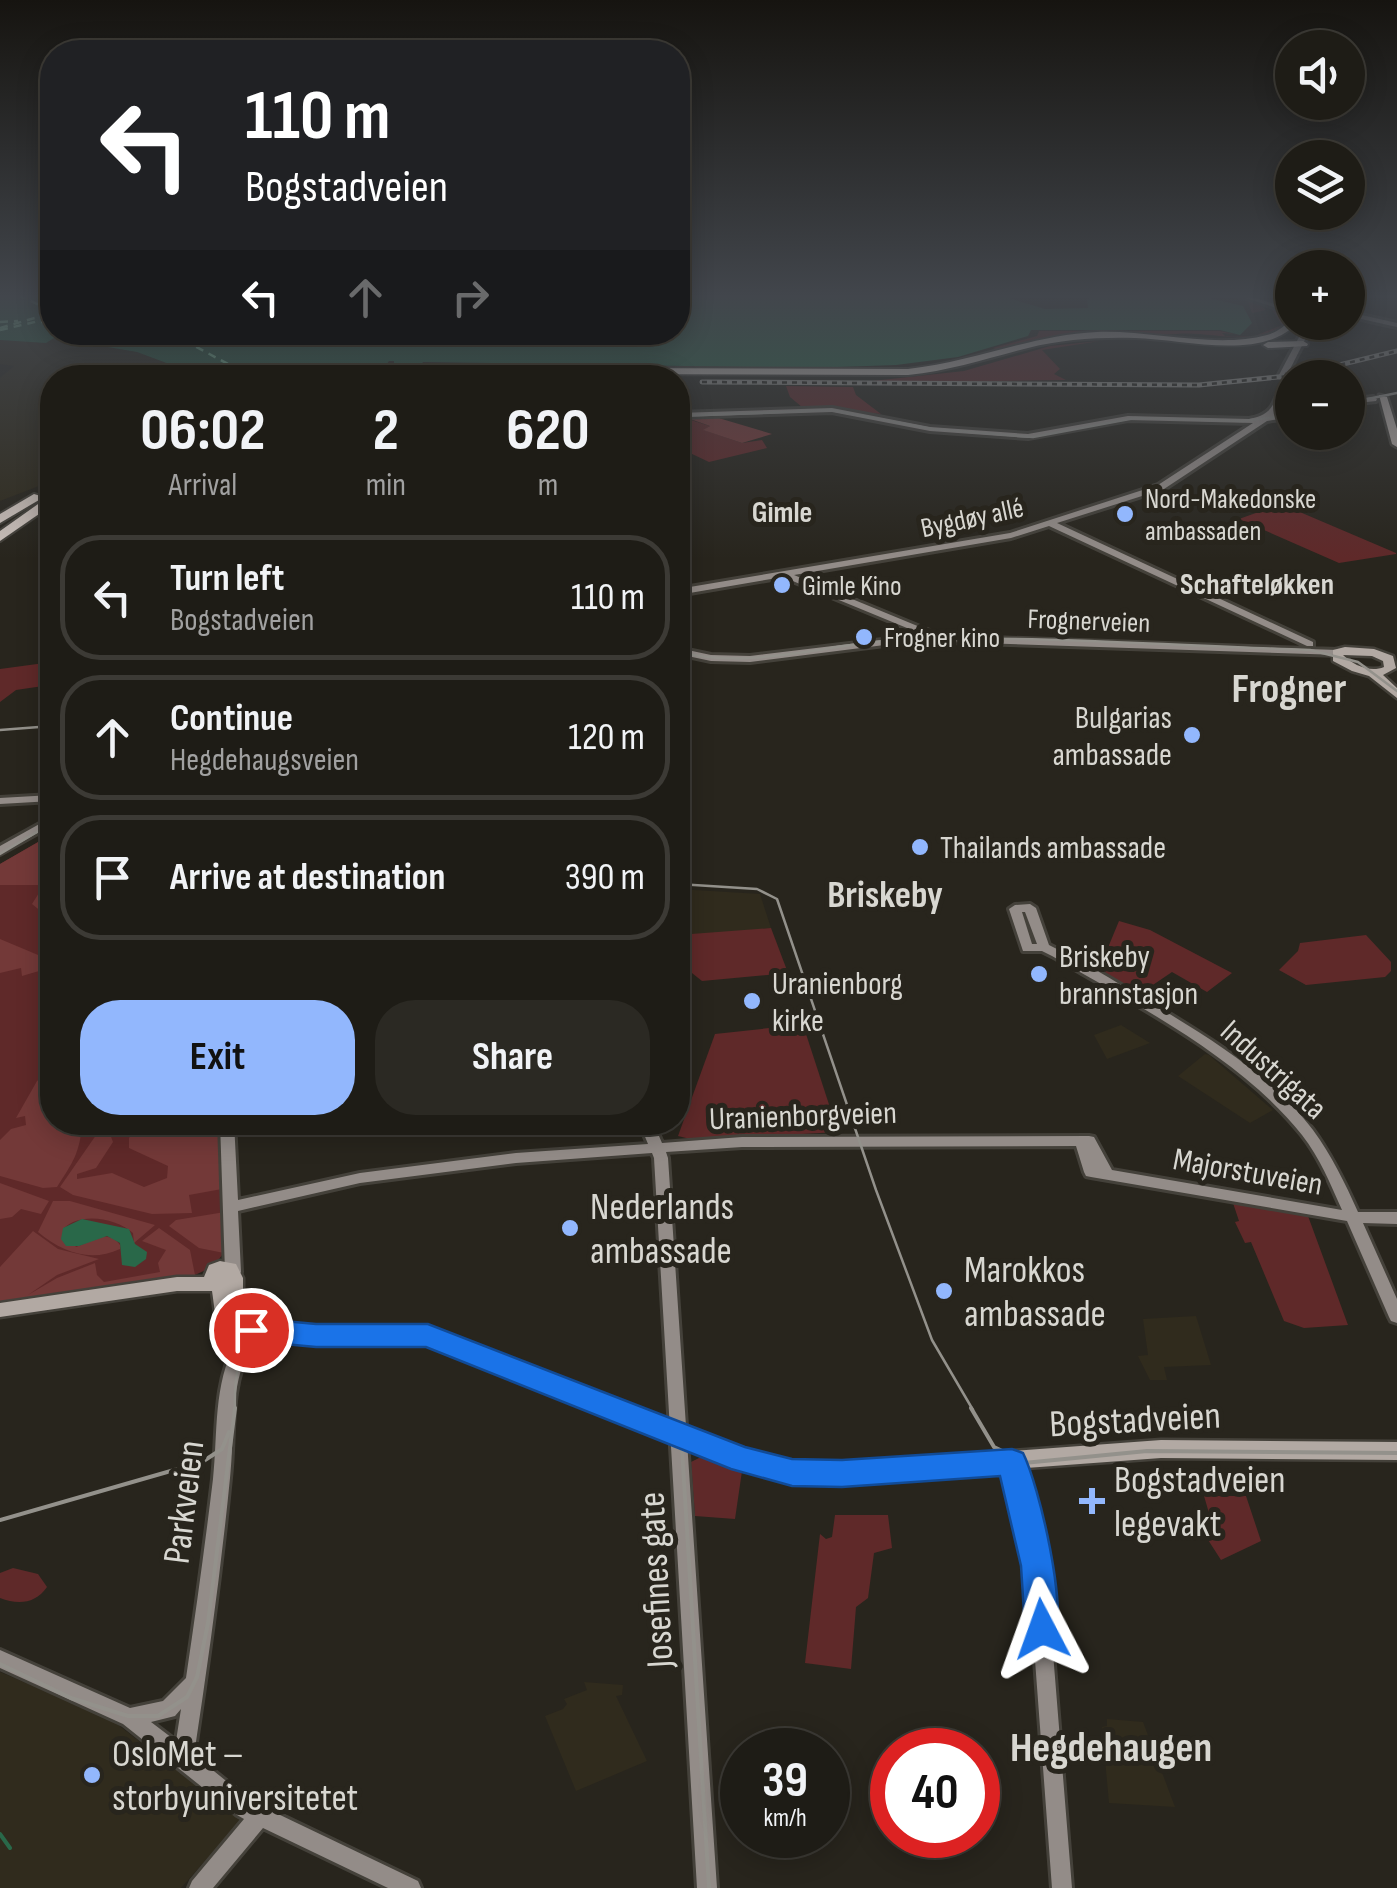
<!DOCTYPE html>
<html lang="en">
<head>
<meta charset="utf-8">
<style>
  :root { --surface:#1e1c16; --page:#2b2923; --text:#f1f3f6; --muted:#a1a1a1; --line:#3c3a35; --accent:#92b7fd }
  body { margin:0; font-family:"Sofia Sans Condensed",sans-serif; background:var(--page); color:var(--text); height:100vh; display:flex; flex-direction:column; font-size:38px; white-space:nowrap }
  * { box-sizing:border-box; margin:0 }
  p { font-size:32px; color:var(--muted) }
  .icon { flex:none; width:55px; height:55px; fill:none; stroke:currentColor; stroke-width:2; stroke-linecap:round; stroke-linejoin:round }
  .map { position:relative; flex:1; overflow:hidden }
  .drawer { position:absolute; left:40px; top:365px; width:650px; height:770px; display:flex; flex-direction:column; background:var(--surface); border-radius:40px; box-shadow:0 5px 25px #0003,0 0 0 2px var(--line) }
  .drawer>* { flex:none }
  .banner { position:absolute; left:40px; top:40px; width:650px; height:305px; border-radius:40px; box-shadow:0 5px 25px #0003,0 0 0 2px var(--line); background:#202124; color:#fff; overflow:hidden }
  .tools { position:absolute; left:1275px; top:30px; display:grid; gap:20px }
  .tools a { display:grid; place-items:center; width:90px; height:90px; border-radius:50%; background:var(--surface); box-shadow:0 5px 25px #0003,0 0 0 2px var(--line); font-size:50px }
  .speed { position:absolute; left:720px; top:1728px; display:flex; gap:20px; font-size:50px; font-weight:700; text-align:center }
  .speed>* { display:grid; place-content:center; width:130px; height:130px; border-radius:50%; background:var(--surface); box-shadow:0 5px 25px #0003,0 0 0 2px var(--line); line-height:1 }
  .speed small { font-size:25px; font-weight:400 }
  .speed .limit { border:15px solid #d22; background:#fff; color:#111 }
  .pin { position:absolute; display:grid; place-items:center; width:85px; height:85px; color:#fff; margin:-42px; border:5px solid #fff; border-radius:50%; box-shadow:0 2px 10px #0007 }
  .me { position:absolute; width:110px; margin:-55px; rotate:356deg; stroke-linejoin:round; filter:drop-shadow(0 0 8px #0008) }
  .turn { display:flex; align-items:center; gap:35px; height:210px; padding:0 40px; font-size:45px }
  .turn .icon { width:130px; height:130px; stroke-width:2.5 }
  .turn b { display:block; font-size:70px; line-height:85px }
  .lanes { display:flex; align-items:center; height:95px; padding:0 40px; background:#0003; justify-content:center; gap:50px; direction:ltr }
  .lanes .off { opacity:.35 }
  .eta { display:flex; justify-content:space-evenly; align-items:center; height:170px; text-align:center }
  .eta b { font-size:60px; font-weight:700; line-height:70px }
  .button { display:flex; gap:20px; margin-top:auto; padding:20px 40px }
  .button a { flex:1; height:115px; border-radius:40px; background:var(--accent); color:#111; font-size:40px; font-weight:700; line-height:115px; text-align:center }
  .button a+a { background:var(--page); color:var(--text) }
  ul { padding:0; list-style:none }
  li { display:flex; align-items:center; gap:30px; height:125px; margin:0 20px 15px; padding:0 20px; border:5px solid var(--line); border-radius:40px }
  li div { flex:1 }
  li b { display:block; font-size:38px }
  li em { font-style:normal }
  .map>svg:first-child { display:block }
  .built { fill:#302b1d }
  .green { fill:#5f2929 }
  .forest { fill:#733938 }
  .water { fill:#296849 }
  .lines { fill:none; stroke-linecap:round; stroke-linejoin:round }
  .stream { stroke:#296849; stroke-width:4 }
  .ferry { stroke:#90ebba; stroke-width:2.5; stroke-dasharray:8 6; stroke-linecap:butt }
  .secondary-casing { stroke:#44413a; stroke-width:6 }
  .primary-casing { stroke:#44413a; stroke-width:5 }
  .highway-casing { stroke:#44413a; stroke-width:4 }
  .secondary { fill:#938c88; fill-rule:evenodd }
  .primary { fill:#b2a9a3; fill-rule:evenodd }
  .highway { fill:#cec3bc; fill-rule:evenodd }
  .tram-far1 { stroke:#93918b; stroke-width:2.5 }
  .tram { stroke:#93918b; stroke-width:4 }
  .rail-casing { stroke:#93918b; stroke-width:5 }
  .rail { stroke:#28251d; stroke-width:2.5; stroke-dasharray:5; stroke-linecap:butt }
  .secondary-bridge-casing { stroke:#44413a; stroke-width:10; stroke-linecap:butt }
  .secondary-bridge { stroke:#938c88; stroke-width:8 }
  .route { fill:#1a73e8; stroke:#114b97; stroke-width:2.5 }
  .poi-dot { fill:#92b7fd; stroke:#28251d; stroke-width:4 }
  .labels { text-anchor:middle; stroke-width:10; stroke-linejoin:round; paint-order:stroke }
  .far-poi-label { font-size:28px; fill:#d8d7d1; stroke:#28251d; text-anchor:start }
  .far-street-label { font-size:28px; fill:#d8d7d1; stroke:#28251d }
  .far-neighbourhood-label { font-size:30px; font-weight:bold; fill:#d8d7d1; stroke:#28251d }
  .poi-label { font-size:32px; fill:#d8d7d1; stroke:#28251d; text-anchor:start }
  .street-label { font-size:32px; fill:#d8d7d1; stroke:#28251d }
  .quarter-label { font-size:38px; font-weight:bold; fill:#d8d7d1; stroke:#28251d }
  .near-poi-label { font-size:38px; fill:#d8d7d1; stroke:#28251d; text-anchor:start }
  .near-street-label { font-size:38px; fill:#d8d7d1; stroke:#28251d }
  .district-label { font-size:42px; font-weight:bold; fill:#d8d7d1; stroke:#28251d }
  .near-neighbourhood-label { font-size:42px; font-weight:bold; fill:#d8d7d1; stroke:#28251d }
</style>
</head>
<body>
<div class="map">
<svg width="1397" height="1888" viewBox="0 0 1397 1888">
  <rect width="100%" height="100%" fill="#28251d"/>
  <g class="built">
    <polygon points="54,338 137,352 204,377 221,368 240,377 52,378 52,481 0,501 0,378 14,366 0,364 0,340 45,343"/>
    <polygon points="678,889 760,894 771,928 678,937"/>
    <polygon points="1121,1025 1150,1043 1107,1059 1094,1035"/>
    <polygon points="1205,1054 1209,1055 1273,1110 1250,1123 1178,1076"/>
    <polygon points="1196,1316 1211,1365 1164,1367 1167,1380 1150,1380 1138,1356 1148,1355 1143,1319"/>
    <polygon points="0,1672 109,1718 241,1820 181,1888 0,1888"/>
    <polygon points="584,1682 623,1685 622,1695 616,1696 647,1761 576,1791 545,1716 563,1709 567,1704 564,1699 587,1690"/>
    <polygon points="1107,1719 1143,1722 1175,1807 1109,1803 1102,1727 1107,1726"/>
  </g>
  <g class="green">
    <path d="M 1234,295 L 1290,312 C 1285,324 1282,329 1269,333 C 1239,343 1205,331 1177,334 C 1145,336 1104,332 1069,336 C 1046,339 1022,346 999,351 L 993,348 L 1037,336 L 1039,331 L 1220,331 L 1234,334 L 1222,333 L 1226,337 L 1255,336 L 1282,325 L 1272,310 L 1274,308 L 1256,301 L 1266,310 L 1252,313 L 1247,299 Z"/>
    <polygon points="1100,341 1042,350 1060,369 1054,374 1066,380 854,383 964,371 1050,346"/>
    <polygon points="786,386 853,387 856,395 881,414 802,407 790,397"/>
    <polygon points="691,420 710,426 704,430 742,443 762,440 767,448 709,462 690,453 678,455 678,434 686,433 685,425 681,424"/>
    <polygon points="1281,504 1396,553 1396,554 1339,563 1239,519"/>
    <polygon points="52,662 50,685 16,690 0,702 0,669"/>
    <polygon points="52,834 52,1122 218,1123 225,1251 214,1266 195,1275 0,1304 0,864"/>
    <polygon points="1119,921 1150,930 1232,973 1207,992 1172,972 1138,995 1069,952 1107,950"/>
    <polygon points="771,928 788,973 702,981 678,962 678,935"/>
    <polygon points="1366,935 1391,962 1391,971 1385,977 1306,985 1279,970 1298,951 1300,943"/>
    <polygon points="788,1026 806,1034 838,1132 694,1140 678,1136 715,1034"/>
    <polygon points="1233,1203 1308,1216 1348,1325 1304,1328 1284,1321 1251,1242 1245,1243 1235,1222 1239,1221"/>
    <polygon points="705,1455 742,1471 735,1519 695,1516 691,1462"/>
    <polygon points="1204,1496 1246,1496 1261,1541 1221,1560 1194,1518 1209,1513"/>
    <polygon points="835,1515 888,1515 892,1548 874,1553 868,1598 856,1607 851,1669 805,1663 820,1534 826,1539 832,1537"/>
    <path d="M 13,1568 L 38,1574 L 47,1587 C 35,1604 18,1605 0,1598 L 0,1573 Z"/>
  </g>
  <g class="forest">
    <polygon points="705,414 772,434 742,443 703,430 710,426 690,419 680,423 686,425 686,434 678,434 678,416"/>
    <polygon points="52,834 52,882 48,885 52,889 52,917 48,917 32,904 44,885 0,885 0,864"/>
    <polygon points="0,939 50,960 39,971 22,976 21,968 0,973"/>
    <path d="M 50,1072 L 52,1122 L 82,1123 C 80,1153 73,1162 57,1187 L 43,1188 L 0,1176 L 0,1140 L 11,1129 L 26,1125 L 25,1116 L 16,1118 L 37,1081 Z"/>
    <polygon points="125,1123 218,1123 222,1189 189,1195 192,1213 152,1214 73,1195 60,1187 101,1128 110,1134 113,1142 96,1168 77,1174 77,1179 112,1173 144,1187 167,1178 168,1166 129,1148 129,1138 136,1129"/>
    <polygon points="0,1183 49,1201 41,1214 21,1209 12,1217 0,1219"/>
    <path d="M 53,1201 L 70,1201 L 155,1225 L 134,1243 L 133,1233 C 116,1218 81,1212 64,1228 L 76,1247 C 92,1242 107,1228 120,1245 L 120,1249 C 90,1263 62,1252 38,1232 Z"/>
    <polygon points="225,1212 224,1253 199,1248 169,1226 176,1220"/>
    <polygon points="159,1228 190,1250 195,1275 0,1304 0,1267 33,1231 58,1249 99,1259 57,1275 28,1295 57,1278 95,1263 97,1275 104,1282 160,1272 158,1263 166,1250 142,1241"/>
  </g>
  <g class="water">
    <polygon points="0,295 52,295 52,332 678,332 678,295 937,295 1009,298 1045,309 1088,308 1087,300 1093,295 1197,295 1243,306 1252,323 1240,335 1220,330 1031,330 1028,336 958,357 896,365 809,368 423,362 412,377 378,377 394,366 394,361 389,361 382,371 369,377 239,377 221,368 204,377 137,352 54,338 46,343 0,340"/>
    <polygon points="82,1219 129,1229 135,1244 147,1252 146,1259 135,1267 122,1265 120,1243 107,1236 79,1246 66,1246 61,1239 63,1228"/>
  </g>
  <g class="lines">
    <polyline class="stream" points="0,1834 10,1848"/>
    <g class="ferry">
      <polyline points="18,295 52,311"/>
      <polyline points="0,322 18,321"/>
      <polyline points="41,322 52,322"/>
      <polyline points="0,328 52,313"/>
      <polyline points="0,330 52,318"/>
      <polyline points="157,332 189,343 254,378"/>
    </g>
    <defs>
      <g id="secondary">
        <polygon points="1237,295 1245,295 1292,309 1292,313"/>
        <polygon points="1348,312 1397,323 1397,327 1348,316"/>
        <polygon points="1307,322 1314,322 1287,375 1280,377 1279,375"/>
        <path d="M 155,370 L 159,372 C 153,377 146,378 138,378 Z"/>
        <path d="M 1285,377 L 1292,379 L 1275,415 L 1292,413 L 1292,417 L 1267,421 L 1164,489 L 1057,523 L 1313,642 L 1313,646 L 1307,646 L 1049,526 L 1011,538 L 794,575 L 932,632 L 933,636 L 1338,650 L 1341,651 L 1341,655 L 916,641 L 750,662 L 711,661 L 678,654 L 678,648 L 711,655 L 750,656 L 924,635 L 783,577 L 678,595 L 678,589 L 1010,533 L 1158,485 L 1253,423 L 1128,420 L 1028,438 L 930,431 L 832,412 L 678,417 L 678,413 L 832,408 L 930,427 L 1028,434 L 1128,416 L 1249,419 C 1276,415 1274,399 1285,377 Z"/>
        <polygon points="1373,397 1377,399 1376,401 1348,404 1348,400"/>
        <polygon points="52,795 52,801 0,804 0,798"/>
        <polygon points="52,817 52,825 0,854 0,846"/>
        <path d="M 1030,904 L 1036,908 L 1049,945 C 1082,961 1113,980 1143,998 C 1203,1034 1271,1074 1313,1130 C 1332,1156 1345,1183 1358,1212 L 1397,1212 L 1397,1224 L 1363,1223 L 1397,1299 L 1397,1323 L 1391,1321 L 1389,1317 L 1347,1221 L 1091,1177 L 1086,1176 L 1084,1172 L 1076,1146 L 742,1147 L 666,1152 L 668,1158 L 717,1888 L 697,1888 L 654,1158 L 652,1153 L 516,1163 L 360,1183 L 238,1211 L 241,1272 L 238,1276 L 233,1278 L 228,1276 L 225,1272 L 220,1122 L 234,1122 L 238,1200 L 360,1173 L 516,1153 L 648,1144 L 639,1122 L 653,1122 L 662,1143 L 742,1137 L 1089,1136 L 1094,1137 L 1112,1170 L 1342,1210 C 1330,1183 1320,1158 1302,1135 C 1241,1058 1135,1004 1052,956 L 1042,951 L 1023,951 L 1009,909 L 1015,905 ZM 1022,912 L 1025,912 L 1037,944 L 1032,944 Z"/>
        <path d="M 242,1342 L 248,1343 L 250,1348 C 229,1387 235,1435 230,1478 C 221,1570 208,1663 194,1755 L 251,1801 L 418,1881 L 421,1888 L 388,1888 L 263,1828 L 213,1888 L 189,1888 L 192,1881 L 244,1819 L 237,1815 L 123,1724 L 0,1668 L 0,1650 L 130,1708 L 163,1701 L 186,1678 C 196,1611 205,1545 213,1479 C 218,1433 213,1384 236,1343 ZM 181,1709 L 176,1741 L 151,1722 L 175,1716 Z"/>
        <polygon points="1012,1455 1018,1457 1021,1462 1046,1566 1072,1888 1052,1888 1028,1566 1003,1462 1006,1457"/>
      </g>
      <g id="primary">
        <polygon points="1379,395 1387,397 1397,429 1397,447 1392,444"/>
        <path d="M 1345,647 L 1374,649 L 1393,656 L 1396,668 L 1383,675 L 1397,688 L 1397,698 L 1369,676 L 1352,671 L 1333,661 L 1333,650 ZM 1343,655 L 1372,656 L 1383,661 L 1384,667 C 1370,673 1353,665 1343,655 Z"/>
        <path d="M 220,1261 L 236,1264 L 243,1278 L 243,1320 C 306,1338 373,1319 438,1330 L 745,1452 L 792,1464 L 823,1465 L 1161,1440 L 1397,1442 L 1397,1460 L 1161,1458 L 823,1483 L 792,1482 L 735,1466 L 436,1345 L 388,1340 L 310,1343 L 275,1341 L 242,1356 C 215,1345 216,1316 212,1291 L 177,1291 L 0,1317 L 0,1303 L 177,1277 L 204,1277 L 209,1265 Z"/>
      </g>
      <g id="highway">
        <path d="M 1292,319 L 1292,322 L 1298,322 C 1263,362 1183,339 1135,338 C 1100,337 1063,339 1028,348 C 988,358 950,371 908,375 L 578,374 L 500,378 L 578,368 L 908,369 C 973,362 1032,335 1097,332 C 1151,330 1216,349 1267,335 C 1278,332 1284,326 1292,319 Z"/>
        <polygon points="1303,341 1308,344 1307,346 1268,348 1263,345 1268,342"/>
        <polygon points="34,494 44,497 0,523 0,514"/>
        <polygon points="48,497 52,497 52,505 0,541 0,531"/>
      </g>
    </defs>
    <use href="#secondary" class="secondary-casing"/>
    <use href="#primary" class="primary-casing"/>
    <use href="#highway" class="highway-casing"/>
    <use href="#secondary" class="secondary"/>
    <use href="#primary" class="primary"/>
    <use href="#highway" class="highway"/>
    <g class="tram-far1">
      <polyline points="1348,403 1397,393"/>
      <polyline points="678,416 831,410 932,429 1033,437 1135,418 1243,421 1292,415"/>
      <path d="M 678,652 C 757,671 833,641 913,639 C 1045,636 1178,646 1310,650 L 1358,662 L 1397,691"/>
      <polyline points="0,730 52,726"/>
      <polyline points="0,854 52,823"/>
      <polyline points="678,884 757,889 777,899 876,1190 932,1340 973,1410"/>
      <path d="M 235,1410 C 234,1377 235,1352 269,1338 L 431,1339 L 611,1410"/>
    </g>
    <g class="tram">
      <polyline points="605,1408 741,1462 799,1476 994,1466 1147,1451 1397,1453"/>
      <polyline points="971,1408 994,1447 1025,1462"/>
      <polyline points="671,1430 682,1449 709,1888"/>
      <polyline points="0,1520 202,1462 222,1449 229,1432"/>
      <polyline points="0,1664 71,1698 128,1716 158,1716 187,1697 197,1677 208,1623 235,1408"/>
    </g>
    <defs>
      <polyline id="rail" points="702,382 1199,385 1298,375 1397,351"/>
    </defs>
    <use href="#rail" class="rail-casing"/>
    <use href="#rail" class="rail"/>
    <defs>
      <polyline id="secondary-bridge" points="1288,379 1290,374"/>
    </defs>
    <use href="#secondary-bridge" class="secondary-bridge-casing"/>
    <use href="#secondary-bridge" class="secondary-bridge"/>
  </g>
  <linearGradient id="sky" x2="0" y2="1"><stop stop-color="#161410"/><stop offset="0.53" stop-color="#42464c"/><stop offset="1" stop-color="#42464c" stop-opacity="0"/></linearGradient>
  <rect width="1397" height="559" fill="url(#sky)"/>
  <path class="route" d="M 251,1318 L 316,1324 L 428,1324 L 745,1447 L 792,1459 L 842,1460 L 1012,1449 L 1023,1453 C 1039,1485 1068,1609 1054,1640 L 1042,1645 L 1030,1640 L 1025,1629 L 1021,1566 L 1000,1476 L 842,1487 L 792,1486 L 731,1469 L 426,1347 L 316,1347 L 251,1341 L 241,1338 L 237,1330 L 241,1322 Z"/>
  <g class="poi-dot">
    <circle cx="1125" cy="514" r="10"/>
    <circle cx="782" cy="585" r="10"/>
    <circle cx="864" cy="637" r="10"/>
    <circle cx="1192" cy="735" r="10"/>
    <circle cx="920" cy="847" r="10"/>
    <circle cx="1039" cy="974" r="10"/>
    <circle cx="752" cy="1001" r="10"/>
    <circle cx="570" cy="1228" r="10"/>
    <circle cx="944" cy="1291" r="10"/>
    <path d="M1087 1486h10v10h10v10h-10v10h-10v-10h-10v-10h10z"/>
    <circle cx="92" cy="1775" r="10"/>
  </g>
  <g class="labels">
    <g class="far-poi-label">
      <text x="1145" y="508">Nord-Makedonske<tspan x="1145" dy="32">ambassaden</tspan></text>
      <text x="802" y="595">Gimle Kino</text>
      <text x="884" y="647">Frogner kino</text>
    </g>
    <g class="far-street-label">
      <text transform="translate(972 517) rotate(-12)" y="10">Bygdøy allé</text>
      <text transform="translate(1089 620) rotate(2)" y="10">Frognerveien</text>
    </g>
    <g class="far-neighbourhood-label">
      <text x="782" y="522">Gimle</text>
      <text x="1257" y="594">Schafteløkken</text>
    </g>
    <g class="poi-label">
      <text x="1172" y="728" text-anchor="end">Bulgarias<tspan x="1172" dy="37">ambassade</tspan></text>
      <text x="940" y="858">Thailands ambassade</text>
      <text x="1059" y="967">Briskeby<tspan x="1059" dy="37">brannstasjon</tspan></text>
      <text x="772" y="994">Uranienborg<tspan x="772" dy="37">kirke</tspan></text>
    </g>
    <g class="street-label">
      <text transform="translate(1274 1069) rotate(42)" y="11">Industrigata</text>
      <text transform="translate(803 1115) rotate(-2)" y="11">Uranienborgveien</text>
      <text transform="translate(1248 1171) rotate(10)" y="11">Majorstuveien</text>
    </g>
    <g class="quarter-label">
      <text x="885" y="907">Briskeby</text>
    </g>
    <g class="near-poi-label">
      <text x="590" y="1219">Nederlands<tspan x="590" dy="44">ambassade</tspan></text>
      <text x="964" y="1282">Marokkos<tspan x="964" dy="44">ambassade</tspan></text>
      <text x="1114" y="1492">Bogstadveien<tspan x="1114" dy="44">legevakt</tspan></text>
      <text x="112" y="1766">OsloMet –<tspan x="112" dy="44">storbyuniversitetet</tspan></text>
    </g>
    <g class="near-street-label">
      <text transform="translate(1135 1419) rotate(-3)" y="13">Bogstadveien</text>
      <text transform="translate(183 1502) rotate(-83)" y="13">Parkveien</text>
      <text transform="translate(655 1580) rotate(-93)" y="13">Josefines gate</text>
    </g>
    <g class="district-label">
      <text x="1289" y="702">Frogner</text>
    </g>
    <g class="near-neighbourhood-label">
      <text x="1111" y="1761">Hegdehaugen</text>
    </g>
  </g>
</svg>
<div class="tools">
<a><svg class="icon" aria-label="sound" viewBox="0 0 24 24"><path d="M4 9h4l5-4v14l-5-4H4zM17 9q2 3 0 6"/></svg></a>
<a><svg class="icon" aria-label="layers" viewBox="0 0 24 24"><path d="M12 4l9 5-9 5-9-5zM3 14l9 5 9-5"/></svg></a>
<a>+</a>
<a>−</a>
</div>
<div class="speed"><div>39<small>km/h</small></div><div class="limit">40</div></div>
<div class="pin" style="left:251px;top:1330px;background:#d93025"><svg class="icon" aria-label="arrive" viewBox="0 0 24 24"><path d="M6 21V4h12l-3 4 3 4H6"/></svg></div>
<svg class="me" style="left:1042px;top:1629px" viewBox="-20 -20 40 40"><path d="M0-17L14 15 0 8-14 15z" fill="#1a73e8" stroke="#fff" stroke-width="4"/></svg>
<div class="banner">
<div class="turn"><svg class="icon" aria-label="left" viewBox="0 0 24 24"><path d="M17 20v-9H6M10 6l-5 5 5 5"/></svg><div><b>110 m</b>Bogstadveien</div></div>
<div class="lanes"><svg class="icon" aria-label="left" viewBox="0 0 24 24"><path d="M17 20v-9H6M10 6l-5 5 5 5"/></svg><svg class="icon off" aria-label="ahead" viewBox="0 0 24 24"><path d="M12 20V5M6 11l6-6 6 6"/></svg><svg class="icon off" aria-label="right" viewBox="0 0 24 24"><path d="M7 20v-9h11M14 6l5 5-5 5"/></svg></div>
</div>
<section class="drawer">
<div class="eta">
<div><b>06:02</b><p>Arrival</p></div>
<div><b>2</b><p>min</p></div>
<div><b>620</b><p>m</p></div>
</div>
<ul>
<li><svg class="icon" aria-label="left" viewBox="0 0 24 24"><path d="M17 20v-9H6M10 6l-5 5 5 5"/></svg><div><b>Turn left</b><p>Bogstadveien</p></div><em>110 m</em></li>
<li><svg class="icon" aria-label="ahead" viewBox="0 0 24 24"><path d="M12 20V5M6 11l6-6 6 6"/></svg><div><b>Continue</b><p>Hegdehaugsveien</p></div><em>120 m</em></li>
<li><svg class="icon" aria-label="arrive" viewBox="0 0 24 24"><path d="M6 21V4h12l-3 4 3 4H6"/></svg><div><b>Arrive at destination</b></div><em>390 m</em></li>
</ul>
<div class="button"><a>Exit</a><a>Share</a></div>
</section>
</div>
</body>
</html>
